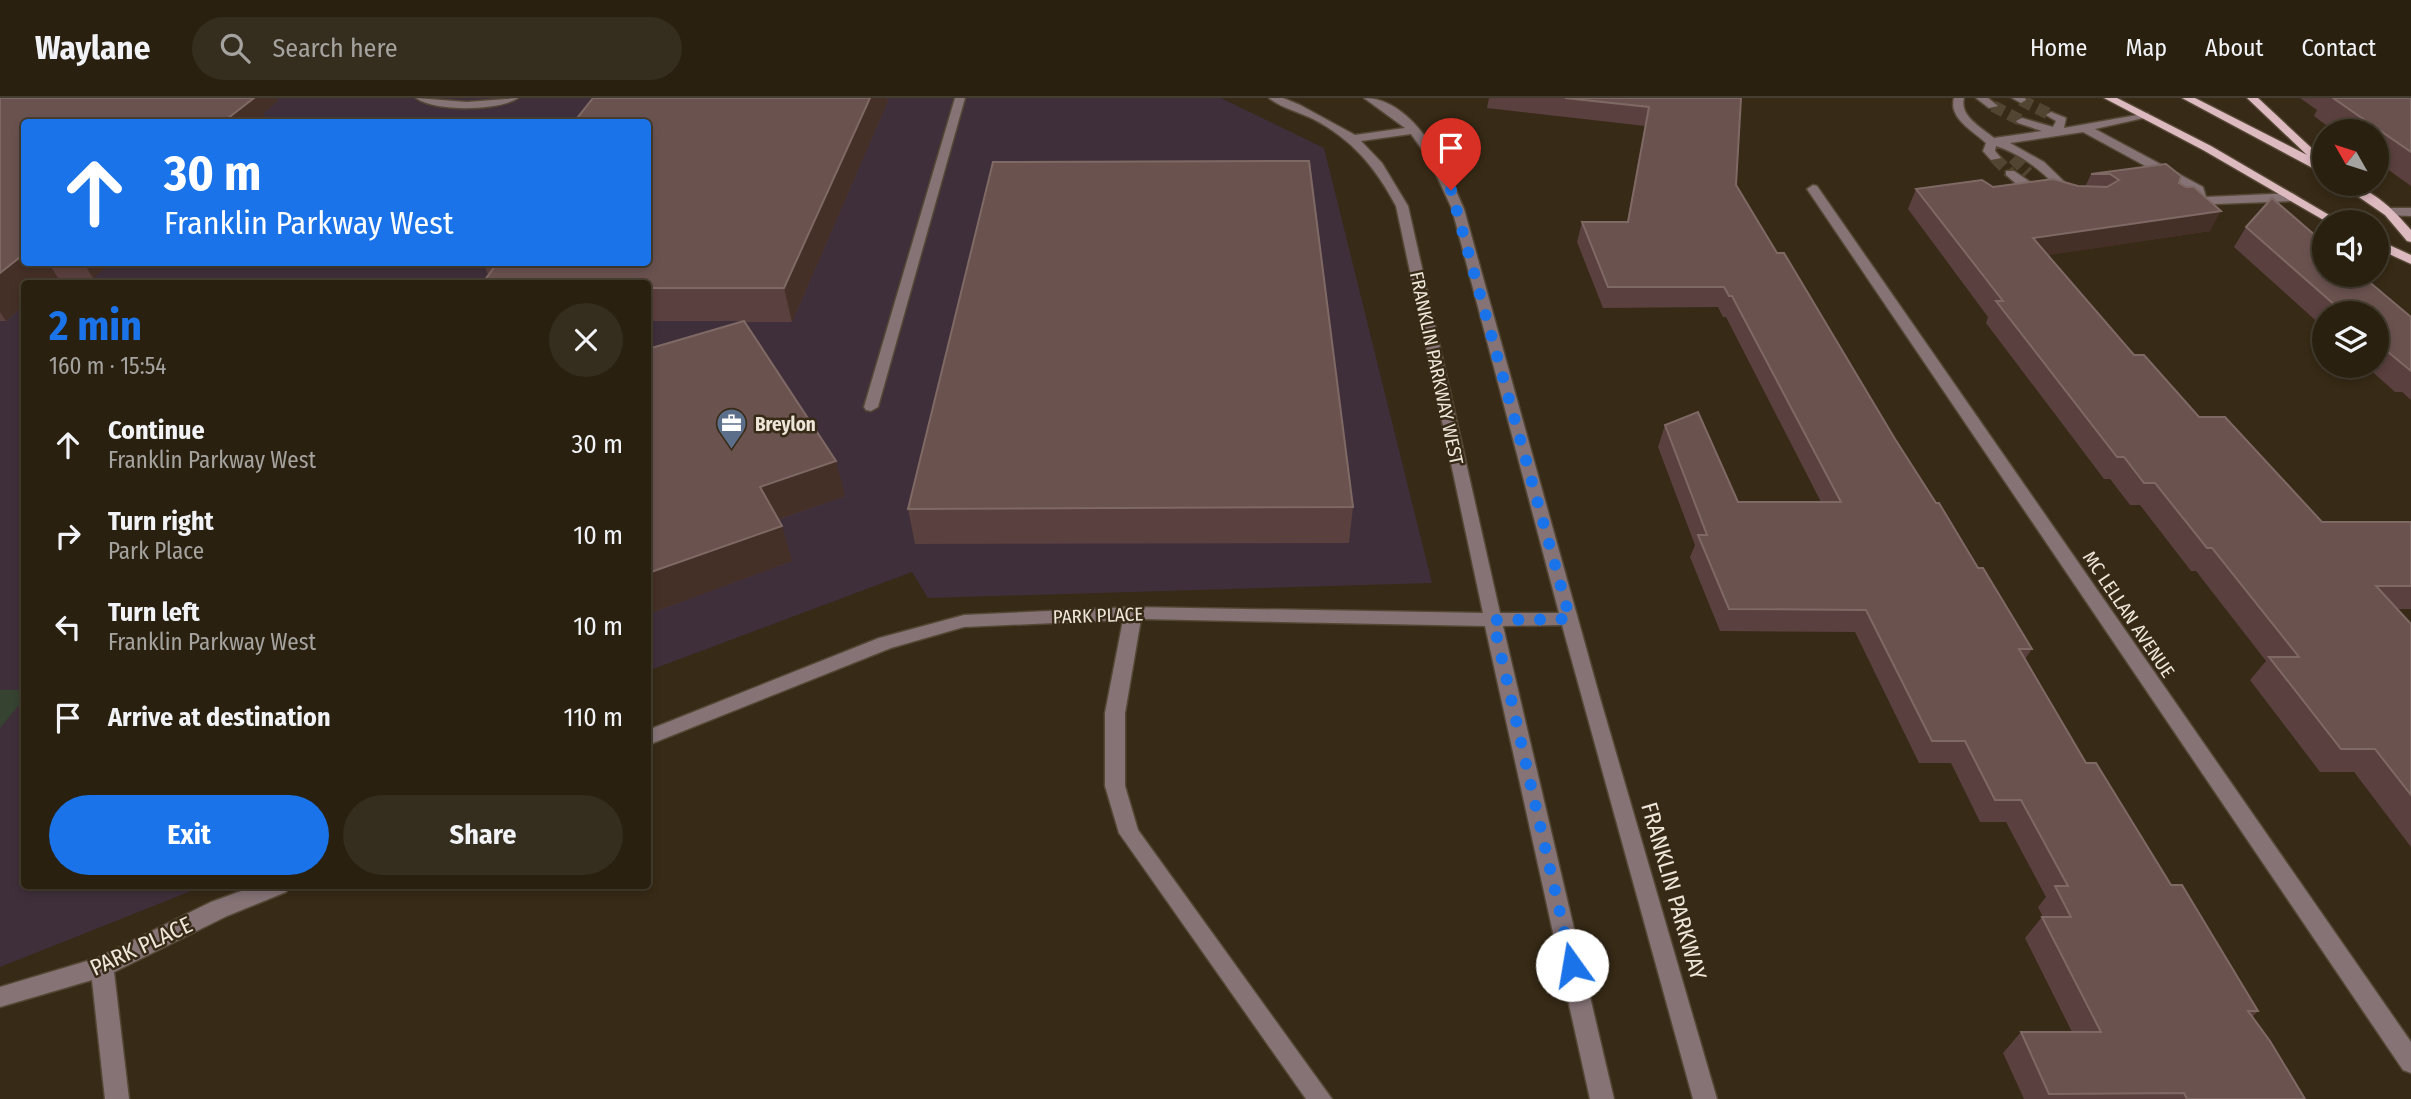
<!DOCTYPE html>
<html lang="en">
<head>
<meta charset="utf-8">
<style>
  :root { --surface:#292010; --page:#352d1e; --text:#f1f3f6; --muted:#a5a39f; --line:#453e30; --accent:#1a73e8 }
  body { margin:0; font-family:"Fira Sans Condensed",sans-serif; background:var(--page); color:var(--text); height:100vh; display:flex; flex-direction:column; font-size:26px; white-space:nowrap }
  * { box-sizing:border-box; margin:0 }
  p { font-size:23px; color:var(--muted) }
  .icon { flex:none; width:38px; height:38px; fill:none; stroke:currentColor; stroke-width:2; stroke-linecap:round; stroke-linejoin:round }
  .map { position:relative; flex:1; overflow:hidden }
  .details { position:absolute; left:21px; top:182px; width:630px; height:609px; display:flex; flex-direction:column; background:var(--surface); border-radius:7px; box-shadow:0 4px 10px #0003,0 0 0 2px var(--line) }
  .details>* { flex:none }
  .banner { position:absolute; left:21px; top:21px; width:630px; height:147px; border-radius:7px; box-shadow:0 4px 10px #0003,0 0 0 2px var(--line); background:#1a73e8; color:#fff; overflow:hidden }
  .needle { width:46px; rotate:309deg }
  .tools { position:absolute; left:2312px; top:21px; display:grid; gap:14px }
  .tools a { display:grid; place-items:center; width:77px; height:77px; border-radius:50%; background:var(--surface); box-shadow:0 4px 10px #0003,0 0 0 2px var(--line); font-size:35px }
  .pin { position:absolute; display:grid; place-items:center; width:60px; height:60px; color:#fff; margin:-72px -30px; border-radius:50% 50% 50% 0; rotate:-45deg; box-shadow:0 0 7px #0007 }
  .pin .icon { rotate:45deg }
  .me { position:absolute; width:77px; margin:-38px; rotate:347deg; stroke-linejoin:round; filter:drop-shadow(0 0 5px #0008) }
  .turn { display:flex; align-items:center; gap:24px; height:147px; padding:0 28px; font-size:32px }
  .turn .icon { width:91px; height:91px; stroke-width:2.5 }
  .turn b { display:block; font-size:49px; line-height:60px }
  .round { display:grid; place-items:center; flex:none; width:74px; height:74px; border-radius:37px; background:var(--page) }
  .head { display:flex; align-items:center; justify-content:space-between; height:119px; padding:0 28px }
  h1 { font-size:42px; font-weight:700; line-height:52px; color:var(--accent) }
  .button { display:flex; gap:14px; margin-top:auto; padding:14px 28px }
  .button a { flex:1; height:80px; border-radius:42px; background:var(--accent); color:#fff; font-size:28px; font-weight:700; line-height:80px; text-align:center }
  .button a+a { background:var(--page); color:var(--text) }
  ul { padding:0; list-style:none }
  li { display:flex; align-items:center; gap:21px; height:91px; padding:0 28px }
  li div { flex:1 }
  li b { display:block; font-size:26px }
  li em { font-style:normal }
  header { display:flex; align-items:center; gap:42px; box-sizing:border-box; height:98px; padding:0 35px; background:var(--surface); border-bottom:2px solid var(--line) }
  header strong { font-size:33px }
  nav { display:flex; gap:38px; margin-inline-start:auto; font-size:24px }
  .search { width:490px; height:63px; background:var(--page); display:flex; align-items:center; gap:18px; box-sizing:border-box; padding:0 24px; border-radius:38px; color:var(--muted); font-size:26px }
  .map>svg:first-child { display:block }
  .commercial { fill:#3f2f3a; fill-rule:evenodd }
  .green { fill:#364331 }
  .lines { fill:none; stroke-linecap:round; stroke-linejoin:round }
  .minor-tunnel { stroke:#524633; stroke-width:12; stroke-dasharray:12 6; stroke-linecap:butt }
  .minor-casing { stroke:#544835; stroke-width:3 }
  .major-casing { stroke:#544835; stroke-width:3 }
  .minor { fill:#857376; fill-rule:evenodd }
  .major { fill:#ddb9c0; fill-rule:evenodd }
  .wall { fill:#5a403f }
  .shaded-wall { fill:#453027 }
  .building { fill:#6a524f; stroke:#7f6965; stroke-width:2 }
  .route { stroke:#1a73e8; stroke-width:12; stroke-dasharray:0 21.6 }
  .labels { text-anchor:middle; stroke-width:5; stroke-linejoin:round; paint-order:stroke }
  .street-label { font-size:19px; fill:#eee6d9; stroke:#372a16 }
  .poi-label { font-size:19px; font-weight:bold; fill:#eee6d9; stroke:#372a16; text-anchor:start }
  .near-street-label { font-size:23px; fill:#eee6d9; stroke:#372a16 }
</style>
</head>
<body>
<header>
<strong>Waylane</strong>
<div class="search"><svg class="icon" aria-label="search" viewBox="0 0 24 24"><circle cx="10" cy="10" r="6"/><path d="M15 15l6 6"/></svg>Search here</div>
<nav><a>Home</a><a>Map</a><a>About</a><a>Contact</a></nav>
</header>
<div class="map">
<svg width="2411" height="1001" viewBox="0 0 2411 1001">
  <rect width="100%" height="100%" fill="#372a16"/>
  <path class="commercial" d="M 0,0 L 1221,0 L 1324,50 L 1432,485 L 928,500 L 912,474 L 648,573 L 648,186 L 24,186 L 24,788 L 204,788 L 0,869 ZM 24,24 L 648,24 L 648,164 L 24,164 Z"/>
  <polygon class="green" points="0,592 24,592 24,601 0,630"/>
  <g class="lines">
    <g class="minor-tunnel">
      <polyline points="2021,2 2051,17"/>
      <polyline points="1993,8 2022,23"/>
      <polyline points="1995,60 2010,75"/>
      <polyline points="2013,60 2028,75"/>
    </g>
    <defs>
      <g id="minor">
        <path d="M 416,0 L 467,4 L 518,0 C 499,13 435,14 416,0 Z"/>
        <polygon points="955,0 965,0 878,309 871,313 866,312 864,309"/>
        <path d="M 1269,0 L 1283,0 L 1300,7 L 1355,37 L 1405,30 L 1364,0 C 1414,0 1447,70 1464,111 L 1600,600 L 1717,1001 L 1693,1001 L 1562,527 L 1503,528 L 1614,1001 L 1590,1001 L 1485,528 L 1141,521 L 1125,615 L 1125,688 L 1138,732 L 1332,1001 L 1306,1001 L 1119,735 L 1105,688 L 1105,615 L 1123,522 L 964,529 L 891,550 L 648,647 L 648,632 L 879,540 L 964,517 L 1133,509 L 1483,515 L 1396,108 C 1376,70 1352,41 1313,21 C 1299,14 1281,10 1269,0 ZM 1411,36 L 1429,61 L 1452,111 L 1559,515 L 1500,515 L 1408,108 L 1382,65 L 1361,43 Z"/>
        <path d="M 1954,0 L 1964,0 C 1959,18 1982,30 1994,40 L 2042,33 L 2018,25 L 2016,23 L 2022,20 L 2053,29 L 2056,23 L 2046,17 L 2051,14 L 2066,20 L 2064,30 L 2148,15 L 2148,19 L 2095,31 L 2203,89 L 2206,99 L 2292,95 L 2298,99 L 2292,103 L 2189,107 L 2183,103 L 2194,99 L 2193,94 L 2083,34 L 2010,45 L 2044,64 L 2080,99 L 2070,102 C 2048,79 2027,58 1996,48 L 1995,53 L 2001,60 L 1991,62 L 1983,53 L 1986,45 C 1973,33 1948,20 1954,0 Z"/>
        <polygon points="1976,0 1988,0 1998,8 1989,10"/>
        <polygon points="2012,0 2025,0 2026,2 2021,5"/>
        <polygon points="2006,73 2014,73 2048,96 2042,100 2027,95 2006,77"/>
        <polygon points="1813,87 1817,88 2411,944 2411,975 2403,972 1807,91"/>
        <polygon points="2389,110 2411,110 2411,118 2385,117 2383,114"/>
        <polygon points="255,788 289,788 286,794 227,818 114,874 129,1001 105,1001 92,882 0,909 0,889 97,860 211,804"/>
      </g>
      <g id="major">
        <polygon points="2104,0 2117,0 2211,48 2341,124 2327,124 2203,52"/>
        <polygon points="2182,0 2195,0 2307,57 2247,0 2258,0 2320,58 2322,60 2317,63 2324,67 2324,76"/>
        <path d="M 2340,86 C 2368,85 2394,112 2411,132 L 2411,144 L 2407,143 L 2385,117 Z"/>
        <polygon points="2376,141 2411,157 2411,166 2376,150"/>
      </g>
    </defs>
    <use href="#minor" class="minor-casing"/>
    <use href="#major" class="major-casing"/>
    <use href="#minor" class="minor"/>
    <use href="#major" class="major"/>
  </g>
  <g class="wall">
    <polygon points="0,0 278,3 263,15 24,24 24,164 112,164 93,180 58,180 24,186 24,207 6,223 0,223"/>
    <polygon points="593,0 887,0 888,3 792,224 745,224 836,363 845,398 779,421 792,463 648,516 743,223 648,223 648,186 488,177 483,164 648,164"/>
    <polygon points="1489,0 1741,0 1736,87 1777,155 1895,341 2032,551 2025,561 2086,665 2258,913 2252,919 2305,1001 2024,1001 2003,955 2021,934 2072,934 2025,840 2042,819 2043,819 2038,809 2046,799 2006,724 1980,724 1951,665 1919,665 1855,534 1720,533 1690,459 1695,447 1658,349 1665,327 1738,404 1821,404 1726,219 1723,219 1718,209 1603,210 1577,144 1582,124 1627,124 1645,28 1487,10"/>
    <polygon points="2300,0 2411,0 2411,88 2376,63 2376,33 2334,33 2314,18 2317,12"/>
    <polygon points="2166,66 2210,133 2047,157 2134,257 2199,319 2322,424 2411,424 2411,511 2397,511 2411,526 2411,749 2354,674 2320,674 2250,582 2266,563 2196,473 2191,473 2140,407 2130,407 2110,381 2104,381 1986,225 1988,219 1908,111 1916,91 2085,89 2091,76"/>
    <polygon points="2246,129 2411,219 2411,302 2402,294 2395,294 2366,268 2376,268 2376,215 2324,215 2324,230 2234,149"/>
    <polygon points="1353,409 1349,445 915,446 908,411"/>
  </g>
  <g class="shaded-wall">
    <polygon points="232,0 277,0 278,3 263,15 268,24 223,24"/>
    <polygon points="870,0 887,0 888,3 792,224 784,190"/>
    <polygon points="2221,113 2210,133 2023,161 2033,140"/>
    <polygon points="24,156 24,164 48,164 58,180 51,186 24,186 24,207 6,223 0,214 0,175"/>
    <polygon points="83,164 112,164 93,180"/>
    <polygon points="836,363 845,398 770,424 760,389"/>
    <polygon points="782,428 792,463 648,516 648,475"/>
  </g>
  <g class="building">
    <polygon points="0,0 254,0 223,24 24,24 24,156 0,175"/>
    <polygon points="593,0 870,0 784,190 648,190 648,186 482,186 498,164 648,164 648,24 574,24"/>
    <polygon points="1565,0 1741,0 1736,87 1777,155 1784,155 1895,341 1936,405 1939,405 1978,470 1983,470 2032,551 2019,551 2086,665 2096,665 2171,787 2182,787 2258,913 2248,913 2270,943 2305,1001 2187,1001 2184,995 2049,996 2021,934 2101,934 2042,819 2071,819 2055,788 2068,788 2021,702 1995,702 1965,643 1932,643 1866,512 1729,511 1698,437 1707,437 1665,327 1698,314 1738,404 1841,404 1732,198 1729,198 1724,189 1608,189 1582,124 1628,124 1649,9"/>
    <polygon points="2333,0 2411,0 2411,54"/>
    <polygon points="1309,63 1353,409 908,411 993,64"/>
    <polygon points="2166,66 2181,78 2179,85 2186,89 2194,89 2221,113 2033,140 2134,257 2144,257 2199,319 2225,319 2322,424 2411,424 2411,488 2376,488 2411,526 2411,697 2375,651 2341,651 2269,559 2299,559 2212,450 2207,450 2155,385 2144,385 2124,359 2117,359 1996,203 2003,203 1916,91 1982,82 1993,89 2053,81 2078,88 2107,89 2119,82 2110,76 2091,76"/>
    <polygon points="2272,100 2324,145 2324,177 2361,177 2411,219 2411,273 2376,244 2376,215 2344,215 2246,129"/>
    <polygon points="744,223 836,363 760,389 782,428 648,475 648,251"/>
  </g>
  <g class="lines">
    <polyline class="route" points="1451,92 1570,521 1493,522 1572,867"/>
  </g>
  <defs>
    <symbol id="office-pin" viewBox="-11 -11 22 30"><path d="M0 17L-7.5 6A9.5 9.5 0 1 1 7.5 6Z" fill="#5c6f8a" stroke="#372a16"/><path d="M-6-3h4V-5.5h4V-3h4V5H-6ZM-1-4.5V-3h2v-1.5ZM-6 0V1H6V0Z" fill="#fff"/></symbol>
  </defs>
  <g fill-rule="evenodd">
    <use href="#office-pin" x="714" y="308" width="35" height="47"/>
  </g>
  <g class="labels">
    <g class="street-label">
      <text transform="translate(1437 270) rotate(78)" y="7">FRANKLIN PARKWAY WEST</text>
      <text transform="translate(2129 516) rotate(56)" y="7">MC LELLAN AVENUE</text>
      <text transform="translate(1098 517) rotate(-2)" y="7">PARK PLACE</text>
    </g>
    <g class="poi-label">
      <text x="755" y="333">Breylon</text>
    </g>
    <g class="near-street-label">
      <text transform="translate(1674 793) rotate(74)" y="8">FRANKLIN PARKWAY</text>
      <text transform="translate(141 848) rotate(-25)" y="8">PARK PLACE</text>
    </g>
  </g>
</svg>
<div class="tools">
<a><svg class="needle" viewBox="-14 -14 28 28"><path d="M0-13l5 13h-10z" fill="#e53935"/><path d="M0 13l5-13h-10z" fill="#a5a39f"/></svg></a>
<a><svg class="icon" aria-label="sound" viewBox="0 0 24 24"><path d="M4 9h4l5-4v14l-5-4H4zM17 9q2 3 0 6"/></svg></a>
<a><svg class="icon" aria-label="layers" viewBox="0 0 24 24"><path d="M12 4l9 5-9 5-9-5zM3 14l9 5 9-5"/></svg></a>
</div>
<div class="pin" style="left:1451px;top:92px;background:#d93025"><svg class="icon" aria-label="arrive" viewBox="0 0 24 24"><path d="M6 21V4h12l-3 4 3 4H6"/></svg></div>
<svg class="me" style="left:1572px;top:867px" viewBox="-20 -20 40 40"><circle r="19" fill="#fff"/><path d="M0-13L10 11 0 6-10 11z" fill="#1a73e8"/></svg>
<div class="banner">
<div class="turn"><svg class="icon" aria-label="ahead" viewBox="0 0 24 24"><path d="M12 20V5M6 11l6-6 6 6"/></svg><div><b>30 m</b>Franklin Parkway West</div></div>
</div>
<section class="details">
<div class="head"><div><h1>2 min</h1><p>160 m · 15:54</p></div><a class="round"><svg class="icon" aria-label="close" viewBox="0 0 24 24"><path d="M6 6l12 12M18 6L6 18"/></svg></a></div>
<ul>
<li><svg class="icon" aria-label="ahead" viewBox="0 0 24 24"><path d="M12 20V5M6 11l6-6 6 6"/></svg><div><b>Continue</b><p>Franklin Parkway West</p></div><em>30 m</em></li>
<li><svg class="icon" aria-label="right" viewBox="0 0 24 24"><path d="M7 20v-9h11M14 6l5 5-5 5"/></svg><div><b>Turn right</b><p>Park Place</p></div><em>10 m</em></li>
<li><svg class="icon" aria-label="left" viewBox="0 0 24 24"><path d="M17 20v-9H6M10 6l-5 5 5 5"/></svg><div><b>Turn left</b><p>Franklin Parkway West</p></div><em>10 m</em></li>
<li><svg class="icon" aria-label="arrive" viewBox="0 0 24 24"><path d="M6 21V4h12l-3 4 3 4H6"/></svg><div><b>Arrive at destination</b></div><em>110 m</em></li>
</ul>
<div class="button"><a>Exit</a><a>Share</a></div>
</section>
</div>
</body>
</html>
